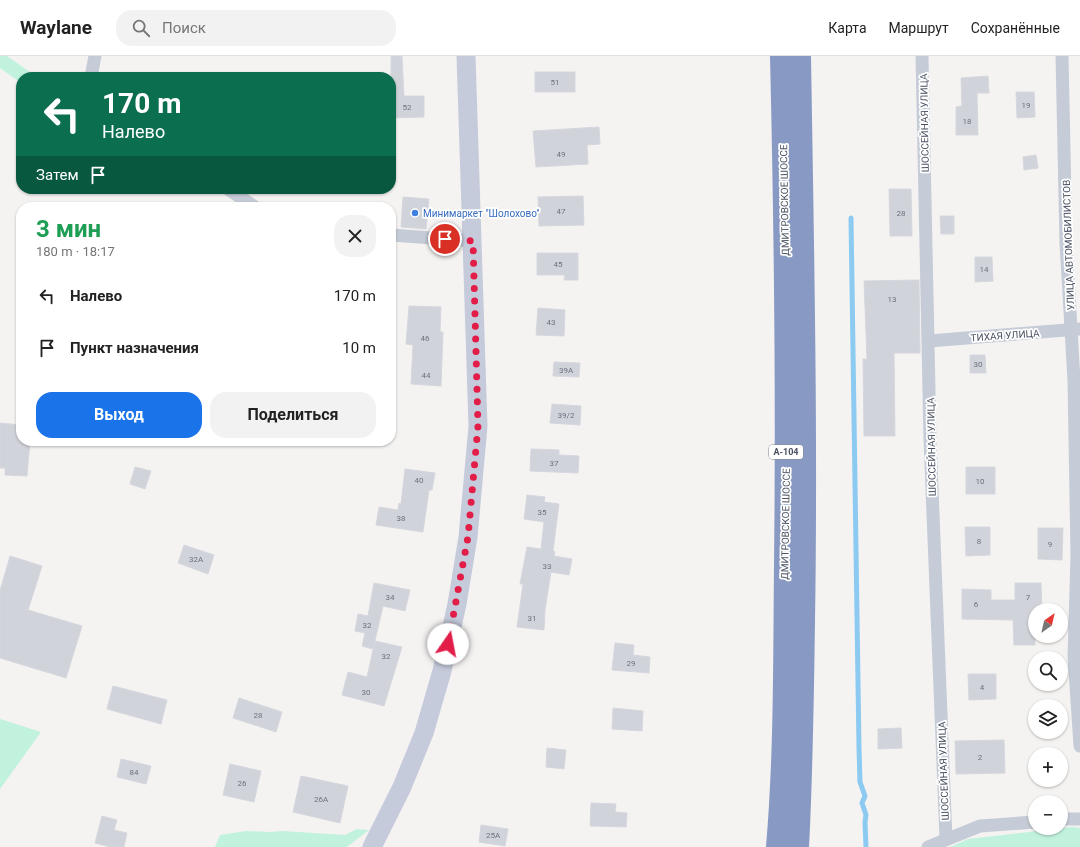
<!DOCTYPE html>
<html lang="ru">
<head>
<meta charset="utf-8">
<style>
  :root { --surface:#fff; --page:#f2f2f2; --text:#222; --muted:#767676; --line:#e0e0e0; --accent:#1a73e8 }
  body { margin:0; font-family:Roboto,sans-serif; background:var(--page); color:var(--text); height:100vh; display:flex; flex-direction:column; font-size:15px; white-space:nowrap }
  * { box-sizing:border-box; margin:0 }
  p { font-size:13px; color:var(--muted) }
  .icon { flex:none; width:22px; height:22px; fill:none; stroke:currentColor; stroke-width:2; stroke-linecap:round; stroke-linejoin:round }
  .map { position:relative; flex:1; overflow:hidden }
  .details { position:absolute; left:16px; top:146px; width:380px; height:244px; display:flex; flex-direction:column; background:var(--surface); border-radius:16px; box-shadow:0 1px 3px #0004 }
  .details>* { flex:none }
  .guide { position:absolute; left:16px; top:16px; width:380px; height:122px; border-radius:16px; box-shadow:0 1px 3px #0004; background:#0b6e4f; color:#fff; overflow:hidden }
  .needle { width:26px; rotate:34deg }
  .tools { position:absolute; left:1028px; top:547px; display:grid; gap:8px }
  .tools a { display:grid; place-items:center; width:40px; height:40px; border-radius:50%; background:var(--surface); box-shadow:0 1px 3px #0004; font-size:20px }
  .pin { position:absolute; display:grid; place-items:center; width:34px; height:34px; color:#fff; margin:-17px; border:2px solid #fff; border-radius:50%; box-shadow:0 1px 4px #0007 }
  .me { position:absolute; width:44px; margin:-22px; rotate:12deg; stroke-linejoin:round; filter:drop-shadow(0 0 3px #0008) }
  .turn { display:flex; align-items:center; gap:14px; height:84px; padding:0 20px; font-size:18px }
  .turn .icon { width:52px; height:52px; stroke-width:2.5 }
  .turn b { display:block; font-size:28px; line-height:34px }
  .then { display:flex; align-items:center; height:38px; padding:0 20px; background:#0003; gap:8px; font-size:15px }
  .round { display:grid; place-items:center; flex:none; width:42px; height:42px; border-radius:16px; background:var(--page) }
  .summary { display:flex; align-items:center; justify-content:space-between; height:68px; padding:0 20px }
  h1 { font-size:24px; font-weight:700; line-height:30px; color:#1e9e55 }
  .primary-button { display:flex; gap:8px; margin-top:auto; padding:8px 20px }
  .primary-button a { flex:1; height:46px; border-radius:16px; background:var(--accent); color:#fff; font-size:16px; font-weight:700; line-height:46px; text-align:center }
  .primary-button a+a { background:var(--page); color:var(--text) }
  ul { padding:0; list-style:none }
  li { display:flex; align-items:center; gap:12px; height:52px; padding:0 20px }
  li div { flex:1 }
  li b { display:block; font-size:15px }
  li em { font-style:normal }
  header { display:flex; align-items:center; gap:24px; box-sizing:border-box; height:56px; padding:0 20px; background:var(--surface); border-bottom:1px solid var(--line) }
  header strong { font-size:19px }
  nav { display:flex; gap:22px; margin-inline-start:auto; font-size:14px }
  .search { width:280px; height:36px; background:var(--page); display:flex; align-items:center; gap:10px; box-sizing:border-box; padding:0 14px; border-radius:16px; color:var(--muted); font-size:15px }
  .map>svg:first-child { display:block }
  .green { fill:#c1f2dd }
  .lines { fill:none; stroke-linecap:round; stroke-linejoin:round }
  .stream { stroke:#8ccaf1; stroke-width:5 }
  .building { fill:#d1d3da; stroke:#d6d7de }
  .street { stroke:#c6ccd7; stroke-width:13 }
  .secondary { stroke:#c5cbdb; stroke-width:19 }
  .highway { stroke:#889ac3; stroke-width:22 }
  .route { stroke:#e11d48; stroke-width:7; stroke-dasharray:0 12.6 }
  .shop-dot { fill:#3f7fe0; stroke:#fff; stroke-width:1.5 }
  .labels { text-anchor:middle; stroke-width:3.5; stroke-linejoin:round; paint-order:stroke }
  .number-label { font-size:8px; fill:#6b727f }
  .shield { fill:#fff; stroke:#808590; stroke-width:1 }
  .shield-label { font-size:9px; font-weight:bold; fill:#495161 }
  .street-label { font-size:10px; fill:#495161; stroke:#fff }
  .shop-label { font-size:10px; fill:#366cbe; stroke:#fff; text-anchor:start }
</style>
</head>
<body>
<header>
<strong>Waylane</strong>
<div class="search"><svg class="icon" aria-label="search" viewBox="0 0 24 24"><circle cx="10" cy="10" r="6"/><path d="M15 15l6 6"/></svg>Поиск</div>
<nav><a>Карта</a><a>Маршрут</a><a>Сохранённые</a></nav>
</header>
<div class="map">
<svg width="1080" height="791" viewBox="0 0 1080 791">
  <rect width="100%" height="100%" fill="#f5f3f2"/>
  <g class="green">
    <polygon points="0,0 7,0 37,21 21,21 21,27 0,12"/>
    <polygon points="0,663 41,676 0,733"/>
    <polygon points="1072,771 1080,772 1080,791 950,791 968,783"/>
    <polygon points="357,773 369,774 347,791 215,791 220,779 246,775 270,776 283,775 345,779"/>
  </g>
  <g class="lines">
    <polyline class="stream" points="851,162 859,692 860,726 865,740 862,747 866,759 865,766 866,791"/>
  </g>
  <g class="building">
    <polygon points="391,0 402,0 404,40 424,40 424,61 391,62"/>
    <rect x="535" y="16" width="40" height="20"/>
    <polygon points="988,20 989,37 977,37 978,79 956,79 956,51 962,50 961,22"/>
    <polygon points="1016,36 1034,36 1035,61 1017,62"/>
    <polygon points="599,71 600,88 587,89 588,108 536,111 533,75"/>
    <polygon points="1036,99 1038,112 1024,114 1023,101"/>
    <polygon points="889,133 911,133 912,180 890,180"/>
    <polygon points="583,140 584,169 539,170 538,141"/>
    <polygon points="403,141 429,143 426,173 401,171"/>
    <polygon points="940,160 954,160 954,178 941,178"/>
    <polygon points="537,197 578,197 578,224 564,224 565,219 537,219"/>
    <polygon points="975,201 992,201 993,225 975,226"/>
    <polygon points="919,224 920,297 894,297 895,380 864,380 863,303 867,303 864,225"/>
    <polygon points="409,250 441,251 440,276 443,276 441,330 411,328 413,289 406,288"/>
    <polygon points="538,252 565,254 564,280 536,279"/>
    <polygon points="970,299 985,299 986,317 970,317"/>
    <polygon points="554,306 580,307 579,321 553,320"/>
    <polygon points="552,348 581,350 580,369 550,367"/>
    <polygon points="0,367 21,369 21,385 30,385 27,420 5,419 5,412 0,412"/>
    <polygon points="531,393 559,394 559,399 579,400 578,417 530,415"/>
    <polygon points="135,411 151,415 145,433 130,428"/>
    <rect x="966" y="411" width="29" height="27"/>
    <polygon points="405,413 435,417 432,434 429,434 423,476 376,469 379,451 398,454 399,447 401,448"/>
    <polygon points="527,439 545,441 544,446 559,448 553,495 555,496 554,500 572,503 569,519 551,516 545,554 544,574 517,571 523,528 520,528 527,491 541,493 544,466 524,463"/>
    <polygon points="965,471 990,471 990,499 966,500"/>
    <polygon points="1038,472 1063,472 1062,504 1038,503"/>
    <polygon points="184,489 214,499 208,518 178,507"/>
    <polygon points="10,500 42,510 28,554 82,570 66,622 0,602 0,535"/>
    <polygon points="374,527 410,534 405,555 383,550 373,593 362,590 365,577 355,575 358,558 368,560"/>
    <polygon points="1015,527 1041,527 1042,554 1035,554 1035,589 1014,589 1013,564 962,563 962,533 991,534 991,544 1015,544"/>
    <polygon points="375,585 402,591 384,650 342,639 348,616 367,621"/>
    <polygon points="615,587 634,589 633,599 650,601 649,617 612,614"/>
    <polygon points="968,618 996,618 996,643 969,644"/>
    <polygon points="113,630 167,644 161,668 107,653"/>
    <polygon points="239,642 282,656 276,676 233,662"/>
    <polygon points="613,652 643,655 642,675 612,673"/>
    <polygon points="901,672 902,692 878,693 878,673"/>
    <polygon points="1004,684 1005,717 956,718 955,685"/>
    <polygon points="547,692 566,694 564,713 546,711"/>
    <polygon points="121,703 151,710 146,728 117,721"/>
    <polygon points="230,708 261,715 254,746 223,739"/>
    <polygon points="301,720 348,730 340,767 293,756"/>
    <polygon points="591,747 616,748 615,756 627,757 626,771 590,770"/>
    <polygon points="102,760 117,764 114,774 127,777 124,791 110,791 95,787"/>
    <polygon points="481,769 508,773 505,790 479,786"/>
  </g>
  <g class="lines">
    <g class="street">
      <polyline points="922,0 930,383 946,783"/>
      <polyline points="1062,0 1066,187 1074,324 1077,500 1074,600 1080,690"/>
      <polyline points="91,21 95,0"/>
      <polyline points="228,133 255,151"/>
      <polyline points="391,179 473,185"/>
      <polyline points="929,285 1079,273"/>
      <polyline points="1061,763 1080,763"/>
      <polyline points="928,791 980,770 1035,766"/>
    </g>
    <polyline class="secondary" points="372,791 402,731 424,677 442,615 457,548 468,481 478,370 466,0"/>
    <g class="highway">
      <path d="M 777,791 C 785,697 784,603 785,509 C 787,339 785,170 781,0"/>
      <path d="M 798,791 C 802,716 803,640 804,565 C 807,376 803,188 800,0"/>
    </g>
  </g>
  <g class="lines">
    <polyline class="route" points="445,183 473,185 478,370 468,481 448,588"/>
  </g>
  <circle class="shop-dot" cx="415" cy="157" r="4"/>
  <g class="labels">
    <g class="number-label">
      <text x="555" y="29">51</text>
      <text x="1026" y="52">19</text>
      <text x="407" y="54">52</text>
      <text x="967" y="68">18</text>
      <text x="561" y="101">49</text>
      <text x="561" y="158">47</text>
      <text x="901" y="160">28</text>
      <text x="558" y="211">45</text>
      <text x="984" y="216">14</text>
      <text x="892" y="246">13</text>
      <text x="551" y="269">43</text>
      <text x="425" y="285">46</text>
      <text x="978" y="311">30</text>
      <text x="566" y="317">39А</text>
      <text x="426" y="322">44</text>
      <text x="566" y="362">39/2</text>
      <text x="554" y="410">37</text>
      <text x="419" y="427">40</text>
      <text x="980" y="428">10</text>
      <text x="542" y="459">35</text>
      <text x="401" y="465">38</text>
      <text x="979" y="488">8</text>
      <text x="1050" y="491">9</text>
      <text x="196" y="506">32А</text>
      <text x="547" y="513">33</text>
      <text x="390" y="544">34</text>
      <text x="1028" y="544">7</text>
      <text x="976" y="551">6</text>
      <text x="532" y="565">31</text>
      <text x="367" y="572">32</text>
      <text x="386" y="603">32</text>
      <text x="631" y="610">29</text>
      <text x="982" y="634">4</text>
      <text x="366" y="639">30</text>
      <text x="258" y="662">28</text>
      <text x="980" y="704">2</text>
      <text x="134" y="719">84</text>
      <text x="242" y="730">26</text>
      <text x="321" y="746">26А</text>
      <text x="493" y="782">25А</text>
    </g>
    <rect class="shield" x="769" y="389" width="34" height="14" rx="3"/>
    <g class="shield-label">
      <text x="786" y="399">А-104</text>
    </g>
    <g class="street-label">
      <text transform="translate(924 67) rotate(-91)" y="4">ШОССЕЙНАЯ УЛИЦА</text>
      <text transform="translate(784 144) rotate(-91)" y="4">ДМИТРОВСКОЕ ШОССЕ</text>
      <text transform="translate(1068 189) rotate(-92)" y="4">УЛИЦА АВТОМОБИЛИСТОВ</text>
      <text transform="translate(1005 279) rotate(-4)" y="4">ТИХАЯ УЛИЦА</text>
      <text transform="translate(931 391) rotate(-91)" y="4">ШОССЕЙНАЯ УЛИЦА</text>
      <text transform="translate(785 468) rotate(-89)" y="4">ДМИТРОВСКОЕ ШОССЕ</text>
      <text transform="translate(943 715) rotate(-92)" y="4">ШОССЕЙНАЯ УЛИЦА</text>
    </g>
    <g class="shop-label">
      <text x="423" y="161">Минимаркет "Шолохово"</text>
    </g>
  </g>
</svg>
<div class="tools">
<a><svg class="needle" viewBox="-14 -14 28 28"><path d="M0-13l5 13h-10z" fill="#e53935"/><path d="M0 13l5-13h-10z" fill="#767676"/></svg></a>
<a><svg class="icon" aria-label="search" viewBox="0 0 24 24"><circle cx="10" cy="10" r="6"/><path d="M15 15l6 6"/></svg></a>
<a><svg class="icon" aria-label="layers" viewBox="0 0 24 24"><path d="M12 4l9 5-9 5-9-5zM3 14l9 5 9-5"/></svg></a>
<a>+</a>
<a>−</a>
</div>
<div class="pin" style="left:445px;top:183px;background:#d93025"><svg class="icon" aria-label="arrive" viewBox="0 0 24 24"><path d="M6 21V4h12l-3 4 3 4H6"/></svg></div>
<svg class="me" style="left:448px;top:588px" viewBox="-20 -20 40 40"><circle r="19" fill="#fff"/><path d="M0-13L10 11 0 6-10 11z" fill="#e11d48"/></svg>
<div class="guide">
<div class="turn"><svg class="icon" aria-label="left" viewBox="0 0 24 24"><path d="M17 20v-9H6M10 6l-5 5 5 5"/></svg><div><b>170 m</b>Налево</div></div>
<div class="then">Затем<svg class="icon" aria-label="arrive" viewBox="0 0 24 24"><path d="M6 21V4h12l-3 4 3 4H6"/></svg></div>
</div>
<section class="details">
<div class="summary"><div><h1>3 мин</h1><p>180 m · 18:17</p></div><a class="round"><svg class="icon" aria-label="close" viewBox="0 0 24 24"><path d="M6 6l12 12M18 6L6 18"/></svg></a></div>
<ul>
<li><svg class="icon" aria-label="left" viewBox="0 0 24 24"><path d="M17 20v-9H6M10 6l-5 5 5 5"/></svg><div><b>Налево</b></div><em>170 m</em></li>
<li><svg class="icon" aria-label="arrive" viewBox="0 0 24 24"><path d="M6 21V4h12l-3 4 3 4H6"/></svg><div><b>Пункт назначения</b></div><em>10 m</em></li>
</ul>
<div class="primary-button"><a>Выход</a><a>Поделиться</a></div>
</section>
</div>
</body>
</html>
